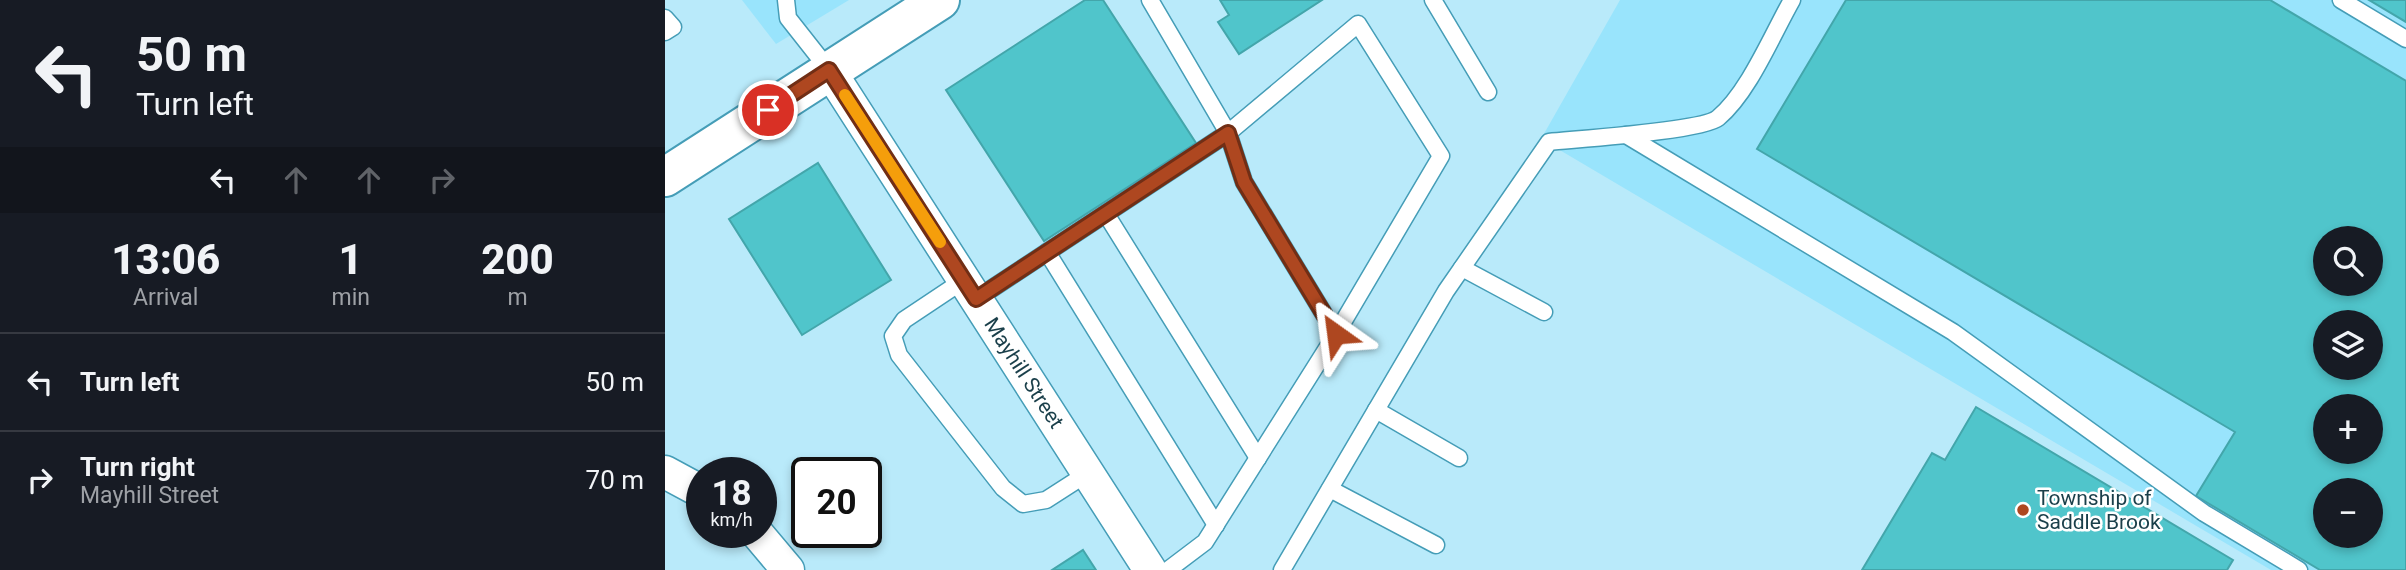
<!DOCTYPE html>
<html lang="en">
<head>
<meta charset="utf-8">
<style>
  :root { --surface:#171b24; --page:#20242c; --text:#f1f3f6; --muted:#9ea1a6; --line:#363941 }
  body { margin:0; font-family:Roboto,sans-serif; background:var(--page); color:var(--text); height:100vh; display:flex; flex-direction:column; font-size:26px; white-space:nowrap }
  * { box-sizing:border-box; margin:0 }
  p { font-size:23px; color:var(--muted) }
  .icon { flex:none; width:38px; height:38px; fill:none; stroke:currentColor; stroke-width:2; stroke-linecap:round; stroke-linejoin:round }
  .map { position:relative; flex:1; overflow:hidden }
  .drawer { display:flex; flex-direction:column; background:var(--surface); width:665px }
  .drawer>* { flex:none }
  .guide { background:#171b24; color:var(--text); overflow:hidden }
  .tools { position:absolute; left:1648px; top:226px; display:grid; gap:14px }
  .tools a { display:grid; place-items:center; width:70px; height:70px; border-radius:50%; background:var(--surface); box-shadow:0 4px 10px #0003; font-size:35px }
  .speed { position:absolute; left:21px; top:457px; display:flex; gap:14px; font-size:35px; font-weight:700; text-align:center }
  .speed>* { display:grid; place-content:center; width:91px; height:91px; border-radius:50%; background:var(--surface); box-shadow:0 4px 10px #0003; line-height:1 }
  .speed small { font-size:18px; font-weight:400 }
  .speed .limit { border:4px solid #111; border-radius:10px; background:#fff; color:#111 }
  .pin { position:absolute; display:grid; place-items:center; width:60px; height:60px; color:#fff; margin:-30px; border:4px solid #fff; border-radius:50%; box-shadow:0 2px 7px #0007 }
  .me { position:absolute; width:77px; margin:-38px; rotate:329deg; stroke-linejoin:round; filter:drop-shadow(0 0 5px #0008) }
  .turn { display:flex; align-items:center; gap:24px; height:147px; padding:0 21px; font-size:32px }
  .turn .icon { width:91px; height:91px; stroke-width:2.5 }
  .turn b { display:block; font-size:49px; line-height:60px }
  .lanes { display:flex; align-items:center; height:66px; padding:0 21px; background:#0003; justify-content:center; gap:35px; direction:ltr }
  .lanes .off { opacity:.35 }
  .eta { display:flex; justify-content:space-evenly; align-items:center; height:119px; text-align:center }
  .eta b { font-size:42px; font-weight:800; line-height:49px }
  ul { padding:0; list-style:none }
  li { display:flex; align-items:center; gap:21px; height:98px; padding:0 21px; border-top:2px solid var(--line) }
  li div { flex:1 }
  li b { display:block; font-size:26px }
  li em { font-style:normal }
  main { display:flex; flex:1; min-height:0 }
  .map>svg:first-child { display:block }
  .built { fill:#99e4fc; fill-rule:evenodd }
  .building { fill:#50c5cb; stroke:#43a6ab; stroke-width:2; fill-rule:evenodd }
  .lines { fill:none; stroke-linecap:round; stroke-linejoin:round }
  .lane-casing { stroke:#459db7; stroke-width:19 }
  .street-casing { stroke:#459db7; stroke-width:35 }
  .secondary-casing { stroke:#459db7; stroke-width:42 }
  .lane { stroke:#fff; stroke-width:16 }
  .street { stroke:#fff; stroke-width:32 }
  .secondary { stroke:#fff; stroke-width:38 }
  .route-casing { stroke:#712e15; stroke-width:18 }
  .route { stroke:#ae4720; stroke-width:12 }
  .slow { stroke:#f59e0b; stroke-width:12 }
  .poi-dot { fill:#ae4720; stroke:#fff; stroke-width:2.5 }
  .labels { text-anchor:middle; stroke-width:5; stroke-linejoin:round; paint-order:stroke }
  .street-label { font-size:21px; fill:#1a3f4a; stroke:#fff }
  .poi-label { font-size:21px; fill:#1a3f4a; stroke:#fff; text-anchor:start }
</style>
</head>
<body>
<main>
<section class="drawer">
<div class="guide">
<div class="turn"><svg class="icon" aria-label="left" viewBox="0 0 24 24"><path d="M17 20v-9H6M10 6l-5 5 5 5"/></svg><div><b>50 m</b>Turn left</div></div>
<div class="lanes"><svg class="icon" aria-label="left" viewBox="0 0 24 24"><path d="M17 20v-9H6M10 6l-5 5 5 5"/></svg><svg class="icon off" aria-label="ahead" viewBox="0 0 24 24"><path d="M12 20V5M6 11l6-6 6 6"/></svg><svg class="icon off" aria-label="ahead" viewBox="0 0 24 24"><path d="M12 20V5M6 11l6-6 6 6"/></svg><svg class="icon off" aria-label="right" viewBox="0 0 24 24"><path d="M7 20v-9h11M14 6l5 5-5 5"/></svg></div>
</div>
<div class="eta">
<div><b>13:06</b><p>Arrival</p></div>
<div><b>1</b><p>min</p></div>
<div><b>200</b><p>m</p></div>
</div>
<ul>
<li><svg class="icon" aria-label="left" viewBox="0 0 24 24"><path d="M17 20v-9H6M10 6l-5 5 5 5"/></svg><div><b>Turn left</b></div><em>50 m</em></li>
<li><svg class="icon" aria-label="right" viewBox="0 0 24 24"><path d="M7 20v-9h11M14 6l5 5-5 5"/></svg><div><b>Turn right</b><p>Mayhill Street</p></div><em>70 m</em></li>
</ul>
</section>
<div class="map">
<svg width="1741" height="570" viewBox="0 0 1741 570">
  <rect width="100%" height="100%" fill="#b9eafa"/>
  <g class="built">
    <polygon points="77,0 184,0 111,44"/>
    <path d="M 955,0 L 1741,0 L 1741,570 L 1606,570 L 876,139 ZM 1661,238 L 1706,238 L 1706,284 L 1661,284 ZM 1661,322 L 1706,322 L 1706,368 L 1661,368 ZM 1661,406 L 1706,406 L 1706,452 L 1661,452 ZM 1661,490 L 1706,490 L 1706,536 L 1661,536 Z"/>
  </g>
  <g class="building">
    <polygon points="420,0 438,0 531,143 379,241 281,90"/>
    <polygon points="555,0 657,0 574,54 553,22 564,15"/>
    <path d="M 1181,0 L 1605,0 L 1741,81 L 1741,570 L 1655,570 L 1531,496 L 1570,432 L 1092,149 ZM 1661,238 L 1706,238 L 1706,284 L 1661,284 ZM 1661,322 L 1706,322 L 1706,368 L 1661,368 ZM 1661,406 L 1706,406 L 1706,452 L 1661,452 ZM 1661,490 L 1706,490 L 1706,536 L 1661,536 Z"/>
    <polygon points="1704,0 1741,0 1741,22"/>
    <polygon points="153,163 226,280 137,335 64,219"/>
    <polygon points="1311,407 1568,560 1562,570 1197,570 1267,453 1280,460"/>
    <polygon points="418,550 431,570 387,570"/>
  </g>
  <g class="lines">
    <defs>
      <g id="lane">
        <polyline points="121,0 123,18 164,70"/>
        <polyline points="485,0 563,133 579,182 671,334"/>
        <polyline points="768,0 823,92"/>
        <polyline points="1676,0 1741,39"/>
        <polyline points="0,18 8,27 0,32"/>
        <polyline points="961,135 1288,332 1539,513 1634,570"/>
        <polyline points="441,214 593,458"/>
        <polyline points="382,252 551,525"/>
        <polyline points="797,268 879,312"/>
        <polyline points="299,280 239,320 228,336 234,355 338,488 358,504 381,500 423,473"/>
        <polyline points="311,299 563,133 693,24 776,156 671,334 540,542 503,570"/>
        <polyline points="711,410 794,458"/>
        <polyline points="665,489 771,545"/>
        <path d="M 617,570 L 781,291 L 884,142 C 912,139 1037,131 1053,118 C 1084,92 1107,35 1127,0"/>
      </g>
      <g id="street">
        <polyline points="164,70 485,570"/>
        <polyline points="0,472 37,492"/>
        <polyline points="91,532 123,570"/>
      </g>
      <polyline id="secondary" points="0,177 275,0"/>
    </defs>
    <use href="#lane" class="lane-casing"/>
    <use href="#street" class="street-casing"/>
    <use href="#secondary" class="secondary-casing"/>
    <use href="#lane" class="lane"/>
    <use href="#street" class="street"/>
    <use href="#secondary" class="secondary"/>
  </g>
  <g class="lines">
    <defs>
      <polyline id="route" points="103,110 164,70 311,299 563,133 579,182 671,334"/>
    </defs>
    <use href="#route" class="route-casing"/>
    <use href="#route" class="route"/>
    <polyline class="slow" points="180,95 275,242"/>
  </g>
  <circle class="poi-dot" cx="1358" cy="510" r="7"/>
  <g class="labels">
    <g class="street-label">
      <text transform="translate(359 373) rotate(57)" y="7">Mayhill Street</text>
    </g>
    <g class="poi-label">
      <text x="1372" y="505">Township of<tspan x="1372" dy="24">Saddle Brook</tspan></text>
    </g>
  </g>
</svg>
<div class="tools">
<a><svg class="icon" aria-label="search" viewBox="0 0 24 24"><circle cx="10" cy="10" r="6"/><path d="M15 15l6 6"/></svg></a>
<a><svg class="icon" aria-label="layers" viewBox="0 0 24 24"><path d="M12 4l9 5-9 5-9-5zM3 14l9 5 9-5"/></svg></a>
<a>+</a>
<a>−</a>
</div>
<div class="speed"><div>18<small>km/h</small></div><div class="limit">20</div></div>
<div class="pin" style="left:103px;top:110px;background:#d93025"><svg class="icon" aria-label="arrive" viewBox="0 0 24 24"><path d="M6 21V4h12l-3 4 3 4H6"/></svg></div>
<svg class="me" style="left:671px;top:334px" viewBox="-20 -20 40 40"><path d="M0-17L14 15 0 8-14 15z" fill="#ae4720" stroke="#fff" stroke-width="4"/></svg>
</div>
</main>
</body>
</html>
